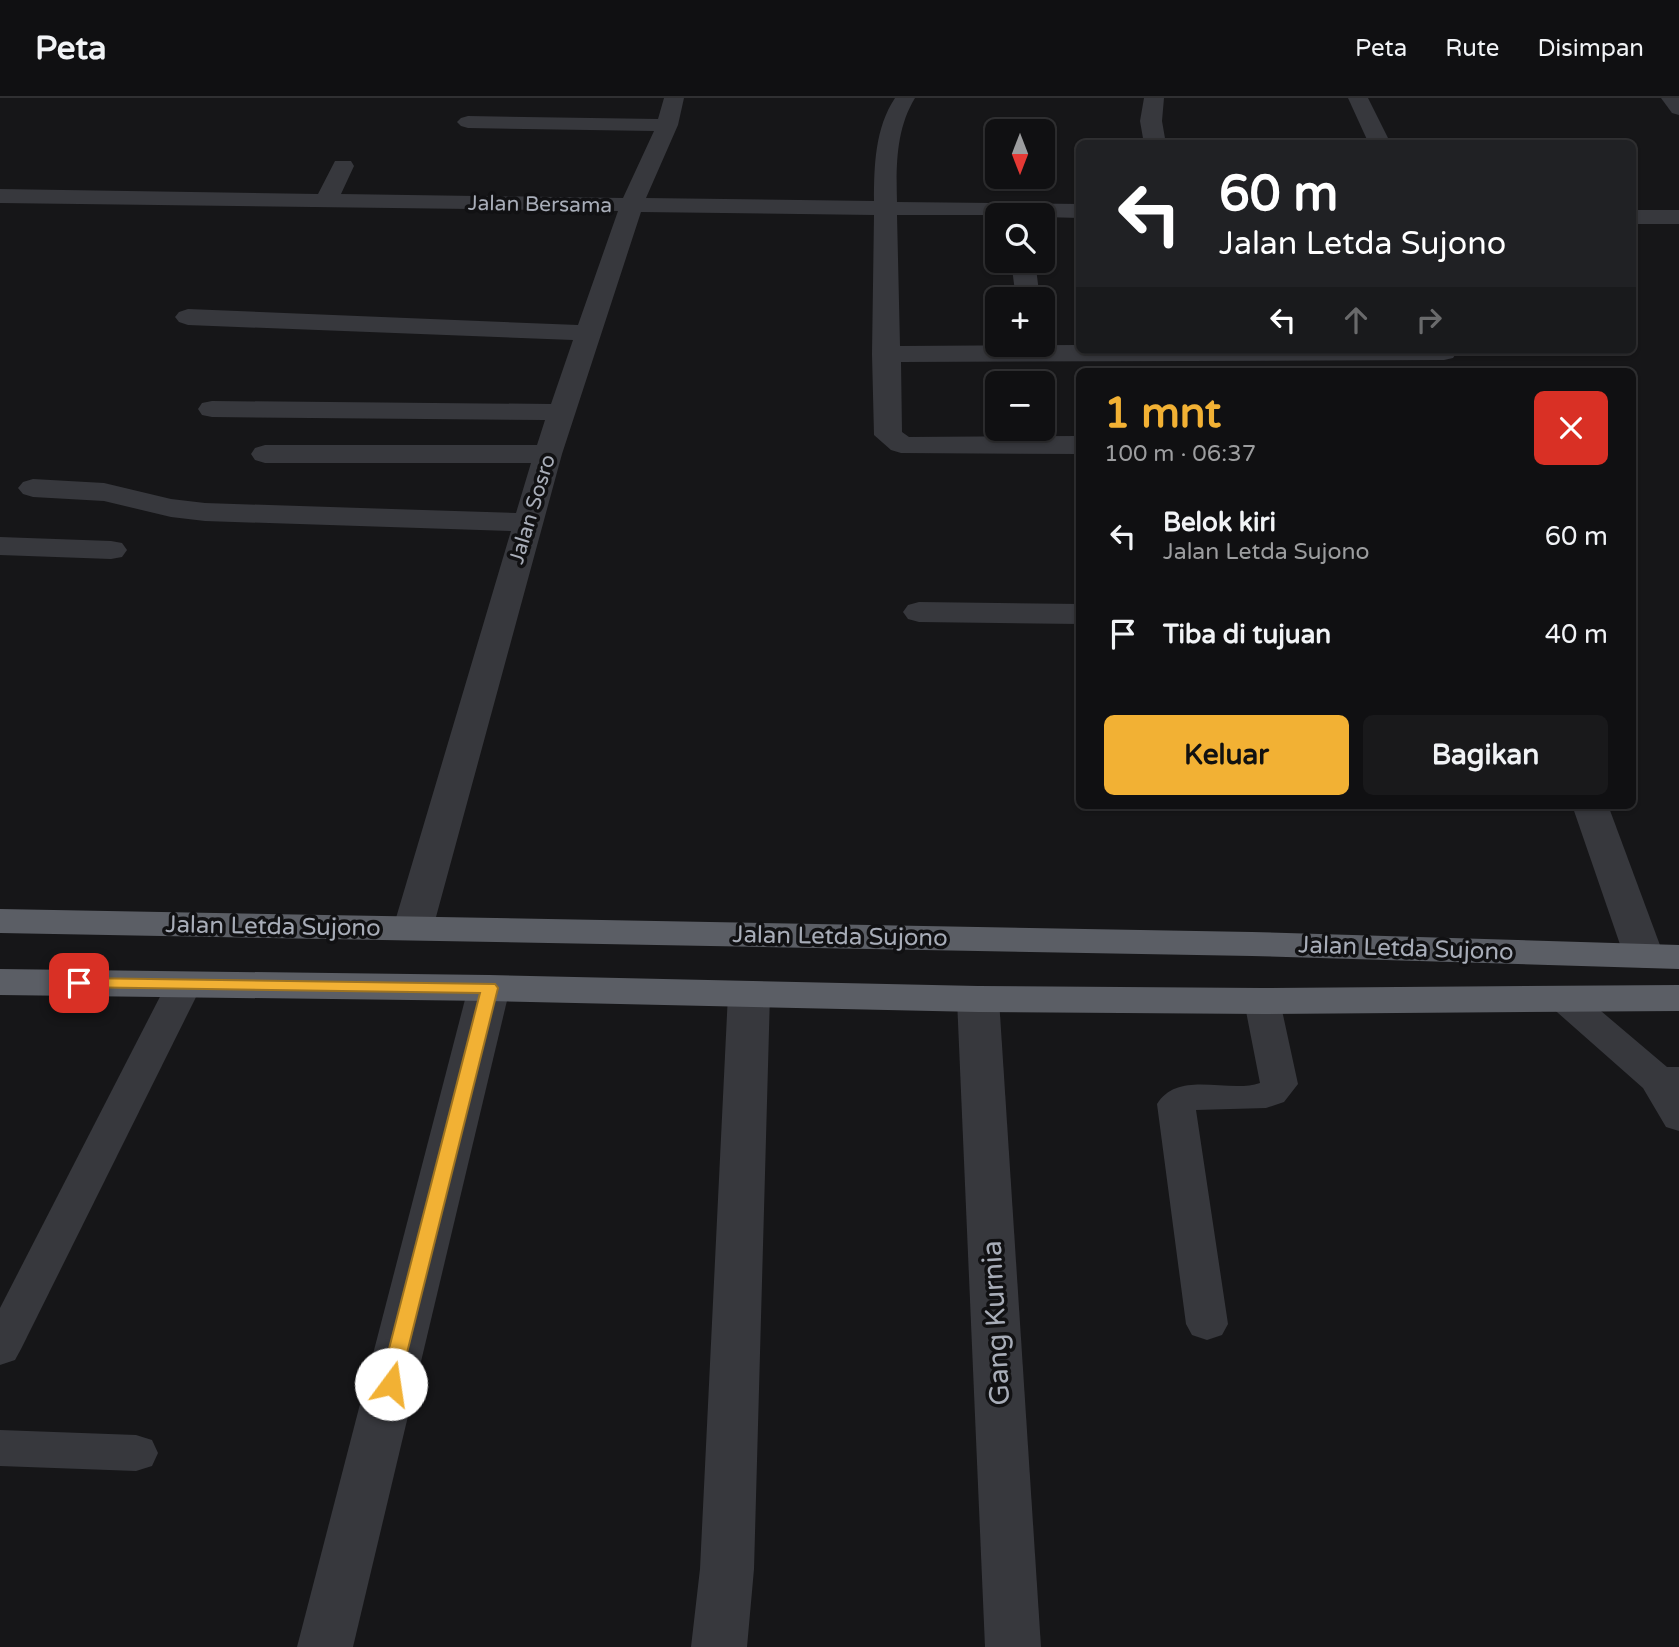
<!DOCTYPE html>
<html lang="id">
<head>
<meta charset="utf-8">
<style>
  :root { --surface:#101012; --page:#19191b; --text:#f1f3f6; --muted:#9c9d9f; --line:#303032; --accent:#f2b134 }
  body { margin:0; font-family:"Varela Round",sans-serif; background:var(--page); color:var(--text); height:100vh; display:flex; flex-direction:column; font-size:26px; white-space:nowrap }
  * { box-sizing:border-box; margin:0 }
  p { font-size:23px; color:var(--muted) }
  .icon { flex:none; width:38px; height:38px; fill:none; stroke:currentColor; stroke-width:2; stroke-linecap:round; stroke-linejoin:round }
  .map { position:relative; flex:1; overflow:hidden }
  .details { position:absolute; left:1076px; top:270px; width:560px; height:441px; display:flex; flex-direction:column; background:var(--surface); border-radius:10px; box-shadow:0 2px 5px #0004,0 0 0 2px var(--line) }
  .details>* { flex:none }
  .banner { position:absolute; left:1076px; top:42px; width:560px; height:214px; border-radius:10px; box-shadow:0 2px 5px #0004,0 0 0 2px var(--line); background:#202124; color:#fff; overflow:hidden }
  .needle { width:46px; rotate:180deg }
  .fabs { position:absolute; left:985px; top:21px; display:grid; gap:14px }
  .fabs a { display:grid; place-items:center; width:70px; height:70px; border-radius:10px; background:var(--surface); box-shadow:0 2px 5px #0004,0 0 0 2px var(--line); font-size:35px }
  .pin { position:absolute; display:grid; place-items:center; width:60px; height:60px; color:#fff; margin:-30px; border-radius:14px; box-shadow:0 4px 10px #0006 }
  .me { position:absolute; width:77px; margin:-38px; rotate:14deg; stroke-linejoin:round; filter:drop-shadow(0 0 5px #0008) }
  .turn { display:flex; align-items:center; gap:24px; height:147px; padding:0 28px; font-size:32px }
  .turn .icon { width:91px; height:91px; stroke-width:2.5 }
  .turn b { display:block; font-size:49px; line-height:60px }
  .lanes { display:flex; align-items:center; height:66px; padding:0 28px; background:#0003; justify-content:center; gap:35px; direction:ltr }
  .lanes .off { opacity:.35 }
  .round { display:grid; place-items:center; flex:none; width:74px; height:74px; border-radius:10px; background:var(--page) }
  .head { display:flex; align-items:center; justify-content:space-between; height:119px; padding:0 28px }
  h1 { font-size:42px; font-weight:700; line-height:52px; color:var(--accent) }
  .primary-button { display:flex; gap:14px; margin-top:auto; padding:14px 28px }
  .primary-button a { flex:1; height:80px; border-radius:10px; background:var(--accent); color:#111; font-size:28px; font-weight:700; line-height:80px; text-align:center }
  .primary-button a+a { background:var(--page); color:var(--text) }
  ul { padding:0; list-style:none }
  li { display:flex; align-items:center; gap:21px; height:98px; padding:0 28px }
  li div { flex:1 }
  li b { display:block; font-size:26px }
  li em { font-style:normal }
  header { display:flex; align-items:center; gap:42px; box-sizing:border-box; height:98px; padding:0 35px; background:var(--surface); border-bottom:2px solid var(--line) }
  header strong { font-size:33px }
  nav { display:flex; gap:38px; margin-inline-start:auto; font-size:24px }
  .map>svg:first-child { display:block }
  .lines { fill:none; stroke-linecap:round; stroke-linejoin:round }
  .service { fill:#37383d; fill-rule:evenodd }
  .minor { fill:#37383d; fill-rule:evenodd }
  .trunk { fill:#5b5e65; fill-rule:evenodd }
  .route { fill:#f2b134; stroke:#9d7322; stroke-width:2 }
  .labels { text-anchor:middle; stroke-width:7; stroke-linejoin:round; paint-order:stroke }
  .far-street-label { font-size:21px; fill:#a8adb8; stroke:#111113 }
  .street-label { font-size:24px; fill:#a8adb8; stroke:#111113 }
  .near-street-label { font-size:28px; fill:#a8adb8; stroke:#111113 }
</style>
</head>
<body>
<header>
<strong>Peta</strong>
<nav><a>Peta</a><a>Rute</a><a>Disimpan</a></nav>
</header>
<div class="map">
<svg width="1679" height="1549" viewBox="0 0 1679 1549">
  <rect width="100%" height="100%" fill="#161618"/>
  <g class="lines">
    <g class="service">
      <polygon points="184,876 197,879 202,887 21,1251 15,1262 0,1267 0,1210 166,887 171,879"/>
      <polygon points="1562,888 1575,891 1667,969 1679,969 1679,1033 1666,1029 1643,990 1549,907 1544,899 1549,891"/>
      <path d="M 1262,892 L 1275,895 L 1280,903 L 1298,986 L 1284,1004 L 1266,1010 L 1196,1012 L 1228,1226 L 1222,1237 L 1207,1242 L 1192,1237 L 1186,1226 L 1157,1006 C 1179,971 1228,996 1260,985 L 1244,903 L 1249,895 Z"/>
      <polygon points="0,1332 136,1337 152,1342 158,1355 152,1368 136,1373 0,1368"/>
    </g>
    <g class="minor">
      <path d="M 664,0 L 684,0 L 678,27 L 646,100 L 874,103 C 874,68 875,30 895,0 L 915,0 C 896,31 896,68 897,104 L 1080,106 L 1080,120 L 1043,119 L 1043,117 L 897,117 L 900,248 L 1080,247 L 1080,252 L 1457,254 L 1453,260 L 1444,262 L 901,264 L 902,334 L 909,339 L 1080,338 L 1080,356 L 901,355 L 891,352 L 874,337 L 872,256 L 874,117 L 641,114 L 562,356 L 433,830 L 427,839 L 413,842 L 399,839 L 393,830 L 511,433 L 205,423 L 171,419 L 104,403 L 33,399 L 23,396 L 18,390 L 23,384 L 33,381 L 104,385 L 171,401 L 205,405 L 516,415 L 531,365 L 265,365 L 255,362 L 251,356 L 255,350 L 265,347 L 537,347 L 545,322 L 212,319 L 202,317 L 198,311 L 202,305 L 212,303 L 551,306 L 573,242 L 188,227 L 179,224 L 175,219 L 179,214 L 188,211 L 578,227 L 618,113 L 0,105 L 0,91 L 318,96 L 335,63 L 351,63 L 354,68 L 341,96 L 623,100 L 654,33 L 468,30 L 461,28 L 457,24 L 461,20 L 468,18 L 658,21 Z"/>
      <polygon points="1144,0 1164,0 1162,23 1166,46 1144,46 1140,23"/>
      <polygon points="1348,0 1368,0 1391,46 1369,46"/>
      <polygon points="1661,0 1679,0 1679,17 1672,15"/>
      <rect x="1633" y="112" width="46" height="14"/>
      <polygon points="1011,163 1035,163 1040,201 1016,201"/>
      <polygon points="0,439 111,443 122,445 127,452 122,459 111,461 0,457"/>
      <polygon points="919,504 1080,506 1080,526 919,524 908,521 903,514 908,507"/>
      <polygon points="1572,707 1608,707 1664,858 1658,867 1644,870 1630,867 1624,858"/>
      <polygon points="489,877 504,881 510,890 353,1549 297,1549 468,890 474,881"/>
      <polygon points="749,883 764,887 770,896 754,1471 747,1549 691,1549 700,1471 728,896 734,887"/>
      <polygon points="978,888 993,892 999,901 1041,1549 985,1549 957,901 963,892"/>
    </g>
    <g class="trunk">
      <polygon points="0,811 1252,834 1679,847 1679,871 1252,858 0,835"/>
      <polygon points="0,871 489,877 978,888 1262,890 1679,887 1679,913 1262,916 978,914 489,903 0,897"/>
    </g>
  </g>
  <polygon class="route" points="79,880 495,886 498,890 398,1291 391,1294 383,1291 380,1286 480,895 73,889 70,885 73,882"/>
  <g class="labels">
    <g class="far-street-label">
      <text transform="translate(540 106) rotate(1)" y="7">Jalan Bersama</text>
      <text transform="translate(532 411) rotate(-73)" y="7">Jalan Sosro</text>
    </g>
    <g class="street-label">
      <text transform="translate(273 828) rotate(1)" y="8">Jalan Letda Sujono</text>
      <text transform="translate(840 838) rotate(1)" y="8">Jalan Letda Sujono</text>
      <text transform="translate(1406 850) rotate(2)" y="8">Jalan Letda Sujono</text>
    </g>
    <g class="near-street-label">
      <text transform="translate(995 1225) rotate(-93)" y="10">Gang Kurnia</text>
    </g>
  </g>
</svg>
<div class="fabs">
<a><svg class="needle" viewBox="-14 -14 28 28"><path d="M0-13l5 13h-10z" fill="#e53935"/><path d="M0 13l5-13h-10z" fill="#9c9d9f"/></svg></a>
<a><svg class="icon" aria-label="search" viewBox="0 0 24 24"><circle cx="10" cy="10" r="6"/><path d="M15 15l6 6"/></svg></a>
<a>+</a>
<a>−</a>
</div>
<div class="pin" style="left:79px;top:885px;background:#d93025"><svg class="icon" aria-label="arrive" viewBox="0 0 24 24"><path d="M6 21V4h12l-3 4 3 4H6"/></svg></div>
<svg class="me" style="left:391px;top:1286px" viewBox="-20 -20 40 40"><circle r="19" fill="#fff"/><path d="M0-13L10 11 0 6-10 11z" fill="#f2b134"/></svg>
<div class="banner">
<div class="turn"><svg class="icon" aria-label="left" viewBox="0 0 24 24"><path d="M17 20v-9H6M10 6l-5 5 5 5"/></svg><div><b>60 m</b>Jalan Letda Sujono</div></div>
<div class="lanes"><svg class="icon" aria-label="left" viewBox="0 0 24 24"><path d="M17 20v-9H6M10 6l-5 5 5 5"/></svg><svg class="icon off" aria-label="ahead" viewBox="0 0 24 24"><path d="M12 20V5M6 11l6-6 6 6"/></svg><svg class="icon off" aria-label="right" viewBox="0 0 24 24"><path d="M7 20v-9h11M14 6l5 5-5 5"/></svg></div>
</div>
<section class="details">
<div class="head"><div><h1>1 mnt</h1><p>100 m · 06:37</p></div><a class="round" style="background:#d93025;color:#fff"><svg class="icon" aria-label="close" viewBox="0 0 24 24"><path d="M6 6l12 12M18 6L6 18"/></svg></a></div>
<ul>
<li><svg class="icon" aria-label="left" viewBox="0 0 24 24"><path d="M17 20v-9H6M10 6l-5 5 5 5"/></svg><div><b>Belok kiri</b><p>Jalan Letda Sujono</p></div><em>60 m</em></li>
<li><svg class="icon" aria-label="arrive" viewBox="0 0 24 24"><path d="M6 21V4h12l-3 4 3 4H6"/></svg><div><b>Tiba di tujuan</b></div><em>40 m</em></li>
</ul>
<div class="primary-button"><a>Keluar</a><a>Bagikan</a></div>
</section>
</div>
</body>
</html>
